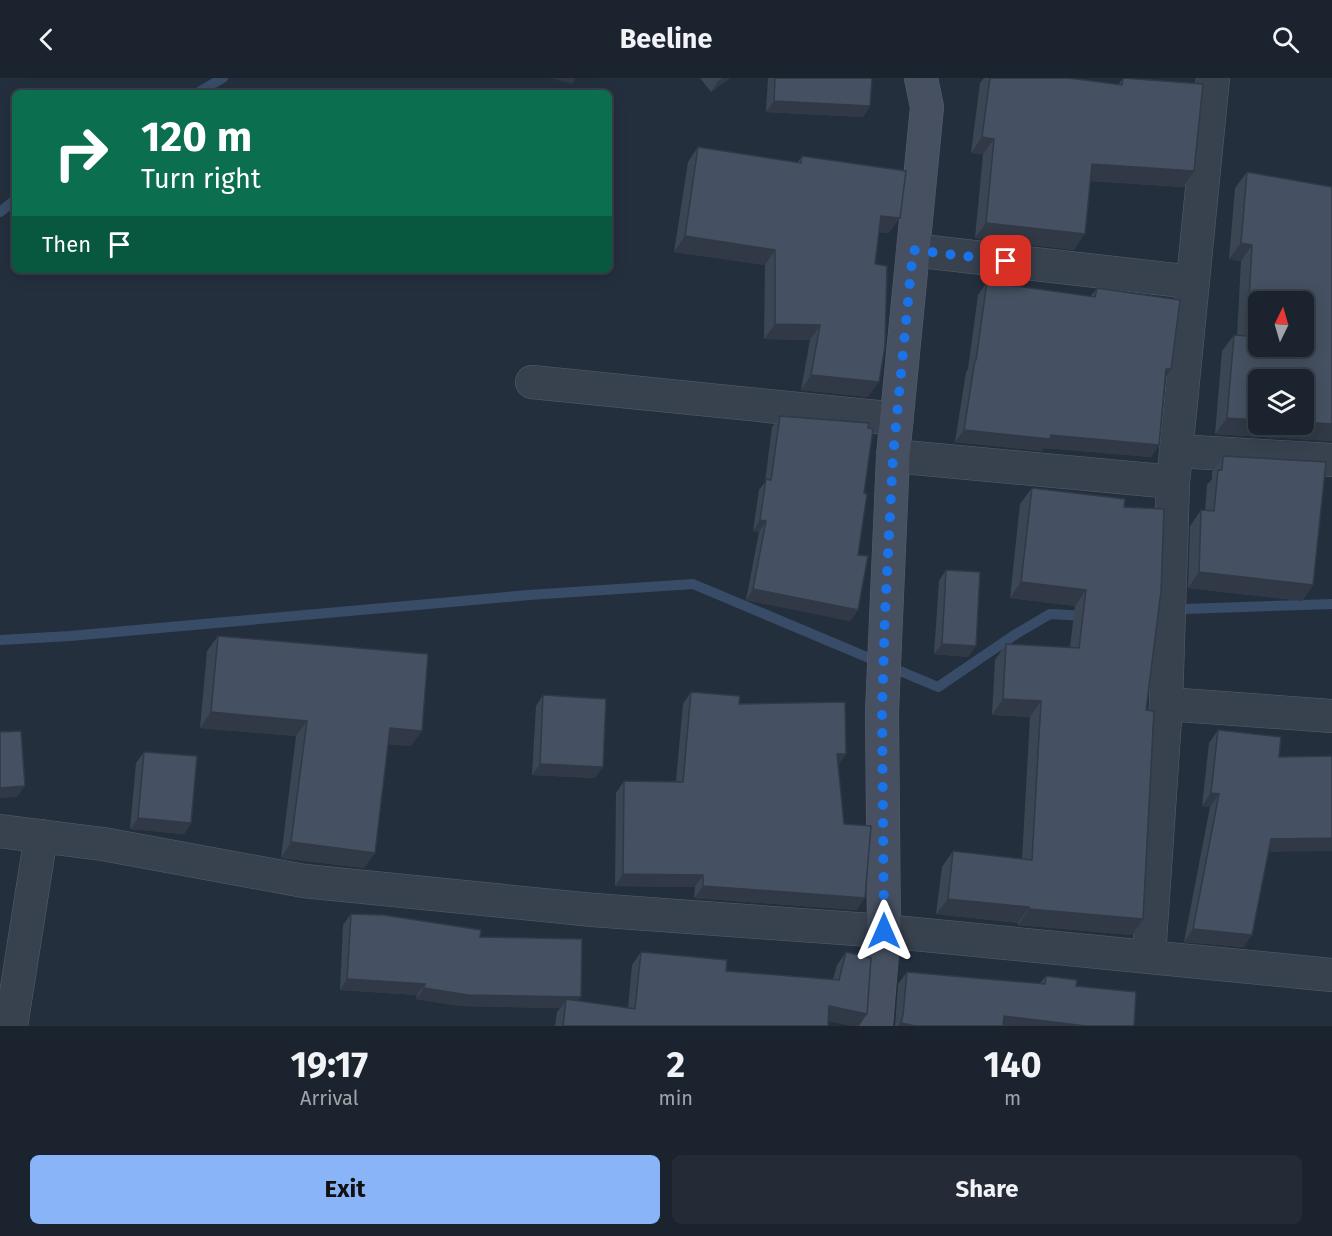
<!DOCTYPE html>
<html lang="en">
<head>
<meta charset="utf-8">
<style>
  :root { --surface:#1b232e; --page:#242b36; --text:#f1f3f6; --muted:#a0a4aa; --line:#39404a; --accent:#8ab4f8 }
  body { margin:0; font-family:"Fira Sans",sans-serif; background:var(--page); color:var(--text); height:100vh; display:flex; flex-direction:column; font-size:22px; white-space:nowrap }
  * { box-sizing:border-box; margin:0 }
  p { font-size:20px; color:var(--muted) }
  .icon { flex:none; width:33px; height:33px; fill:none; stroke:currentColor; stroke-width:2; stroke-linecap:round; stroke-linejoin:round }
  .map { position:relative; height:948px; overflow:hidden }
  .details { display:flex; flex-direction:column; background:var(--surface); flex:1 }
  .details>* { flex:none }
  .top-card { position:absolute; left:12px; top:12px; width:600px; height:183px; border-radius:9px; box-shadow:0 3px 15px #0003,0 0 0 2px var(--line); background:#0b6e4f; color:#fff; overflow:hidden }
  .needle { width:39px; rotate:5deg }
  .buttons { position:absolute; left:1248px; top:213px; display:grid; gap:12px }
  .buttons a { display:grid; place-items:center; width:66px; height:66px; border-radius:9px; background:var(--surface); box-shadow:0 3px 15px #0003,0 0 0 2px var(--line); font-size:30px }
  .pin { position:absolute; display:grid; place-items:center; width:51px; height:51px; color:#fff; margin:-26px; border-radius:12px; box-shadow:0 3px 9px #0006 }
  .me { position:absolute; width:66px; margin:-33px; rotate:0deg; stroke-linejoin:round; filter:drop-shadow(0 0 4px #0008) }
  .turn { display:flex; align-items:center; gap:21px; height:126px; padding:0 30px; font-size:27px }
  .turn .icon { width:78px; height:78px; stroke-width:2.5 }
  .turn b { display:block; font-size:42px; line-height:51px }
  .then { display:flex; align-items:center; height:57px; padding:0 30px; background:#0003; gap:12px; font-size:22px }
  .eta { display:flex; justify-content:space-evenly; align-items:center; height:102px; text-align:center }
  .eta b { font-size:36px; font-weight:700; line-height:42px }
  .cta { display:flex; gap:12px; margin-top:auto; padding:12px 30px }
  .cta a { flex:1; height:69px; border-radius:9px; background:var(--accent); color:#111; font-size:24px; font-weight:700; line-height:69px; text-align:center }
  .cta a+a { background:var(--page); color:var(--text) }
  header { display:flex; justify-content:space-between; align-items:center; height:78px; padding:0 30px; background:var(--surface); font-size:27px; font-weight:700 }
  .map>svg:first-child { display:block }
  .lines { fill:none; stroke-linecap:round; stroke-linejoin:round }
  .stream { stroke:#394c67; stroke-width:10 }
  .street-casing { stroke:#565f6c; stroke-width:34 }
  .secondary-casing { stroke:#565f6c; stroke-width:34 }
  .street { stroke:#38414e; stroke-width:33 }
  .secondary { stroke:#465061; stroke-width:33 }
  .wall { fill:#3b4654 }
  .shaded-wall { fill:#303945 }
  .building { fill:#455162; stroke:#303945; stroke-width:1.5; fill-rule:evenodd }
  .route { stroke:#1a73e8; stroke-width:10; stroke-dasharray:0 18 }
</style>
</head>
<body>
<header><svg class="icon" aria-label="back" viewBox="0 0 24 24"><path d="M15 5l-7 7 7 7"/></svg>Beeline<svg class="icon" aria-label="search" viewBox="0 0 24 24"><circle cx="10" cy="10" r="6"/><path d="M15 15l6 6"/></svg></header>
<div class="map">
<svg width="1332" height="948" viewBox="0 0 1332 948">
  <rect width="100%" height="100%" fill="#242f3e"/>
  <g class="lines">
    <g class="stream">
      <polyline points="197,15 223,0"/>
      <polyline points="0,134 15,122"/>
      <polyline points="1184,531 1332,526"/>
      <polyline points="0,562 70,558 529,517 693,506 938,609 1016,556 1050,536 1088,538"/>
    </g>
    <defs>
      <g id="street">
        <polyline points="913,172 1192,204"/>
        <polyline points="532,304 897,341"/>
        <polyline points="1176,373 1332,382"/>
        <polyline points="893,378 1173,404"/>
        <polyline points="1166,626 1332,638"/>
        <polyline points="0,753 103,766 304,803 593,832 884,853 1332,897"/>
        <polyline points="1149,878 1166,626 1173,404 1213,0"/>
        <polyline points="11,948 41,758"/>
      </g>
      <polyline id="secondary" points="876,948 884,853 882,634 893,378 927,29 921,0"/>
    </defs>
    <use href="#street" class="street-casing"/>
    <use href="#secondary" class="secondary-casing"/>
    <use href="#street" class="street"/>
    <use href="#secondary" class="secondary"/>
  </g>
  <g class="wall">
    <polygon points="700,0 730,0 711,14"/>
    <polygon points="768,0 872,0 870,28 863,39 766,34"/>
    <polygon points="984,0 1068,0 1118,7 1123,0 1194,93 1183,109 1090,103 1074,172 975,160 983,76 971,75 980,5"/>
    <polygon points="698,69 797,85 802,78 889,155 879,154 875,186 868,319 801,312 810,262 764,261 765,187 674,174 688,84"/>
    <polygon points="1247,94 1332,109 1332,363 1215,356 1222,273 1234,257 1237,257 1241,183 1229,181 1235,110"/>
    <polygon points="987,204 1090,219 1097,210 1171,291 1165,301 1159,367 1151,379 1044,370 1042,373 955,364 966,294 968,291 978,217"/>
    <polygon points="780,338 868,350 858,477 858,532 850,543 746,522 759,454 753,453 759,412 765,404 772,349"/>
    <polygon points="1223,378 1313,507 1302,523 1188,510 1190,448 1201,432 1205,433 1207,407 1212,401 1212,394"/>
    <polygon points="1032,410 1124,429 1146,632 1143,841 1132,857 1018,847 1018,845 936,836 942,789 953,773 1022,781 1030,639 992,637 995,582 1006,566 1070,569 1075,528 1010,520 1020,426"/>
    <polygon points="946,492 968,579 934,576 939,503"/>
    <polygon points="218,558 411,668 388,666 364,790 281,780 296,658 200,650 207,573"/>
    <polygon points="691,614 739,626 846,676 838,687 844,746 865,820 856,832 694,820 695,809 615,808 616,715 624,703 676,703 683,626"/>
    <polygon points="543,617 595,700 532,697 536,628"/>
    <polygon points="1218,652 1279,679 1332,678 1332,773 1268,773 1252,857 1243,869 1184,864 1210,729 1202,728 1209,665"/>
    <polygon points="144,674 191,745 184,756 130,751 136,685"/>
    <polygon points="351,836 480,859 578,923 628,930 632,887 641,874 726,893 833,901 837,887 846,874 859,948 852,948 828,943 828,948 555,948 557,934 560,930 460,928 416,921 417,917 340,912 343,847"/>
    <polygon points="907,894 1040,905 1046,898 1076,908 1134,948 895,948 898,906"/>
  </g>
  <g class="shaded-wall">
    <polygon points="551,0 576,0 572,6"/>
    <polygon points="723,0 730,0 711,14 718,3"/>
    <polygon points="774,23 870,28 863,39 766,34"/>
    <polygon points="982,59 994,61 983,76 971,75"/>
    <polygon points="1092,86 1194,93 1183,109 1081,102"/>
    <polygon points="881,138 900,140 889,155 870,153"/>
    <polygon points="986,145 1085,156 1074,172 975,160"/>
    <polygon points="685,158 775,172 765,187 674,174"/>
    <polygon points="1241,165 1252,167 1241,183 1229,181"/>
    <polygon points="775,246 820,247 810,262 764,261"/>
    <polygon points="1166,291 1171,291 1163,304"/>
    <polygon points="811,297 879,304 868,319 801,312"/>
    <polygon points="1227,340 1258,342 1258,346 1304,346 1304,344 1332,346 1332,363 1215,356"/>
    <polygon points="964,352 1051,357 1159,367 1151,379 1044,370 1042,373 955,364"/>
    <polygon points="760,442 766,443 759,454 753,453"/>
    <polygon points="1199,494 1313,507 1302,523 1188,510"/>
    <polygon points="1021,504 1086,512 1075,528 1010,520"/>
    <polygon points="753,511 858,532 850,543 746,522"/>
    <polygon points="942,566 976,568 968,579 934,576"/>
    <polygon points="1003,621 1041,623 1030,639 992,637"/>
    <polygon points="211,634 307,643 296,658 200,650"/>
    <polygon points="390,650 422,653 411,668 379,666"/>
    <polygon points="837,676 846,676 837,688"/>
    <polygon points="540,686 603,689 595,700 532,697"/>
    <polygon points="25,708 17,719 0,720 0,710"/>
    <polygon points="1211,715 1219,716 1210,729 1202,728"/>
    <polygon points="138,740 191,745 184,756 130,751"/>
    <polygon points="1332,760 1332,773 1262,774 1271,761"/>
    <polygon points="291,764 375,775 364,790 281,780"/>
    <polygon points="623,796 703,797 695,809 615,808"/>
    <polygon points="703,808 865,820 856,832 694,820"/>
    <polygon points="948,821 1029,829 1018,845 936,836"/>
    <polygon points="1029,831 1143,841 1132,857 1018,847"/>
    <polygon points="1193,851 1252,857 1243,869 1184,864"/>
    <polygon points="347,901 425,906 417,917 340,912"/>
    <polygon points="424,910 581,919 573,930 566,921 561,930 460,928 416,921"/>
    <polygon points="829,928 867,936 859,948 852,948 820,941"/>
    <polygon points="1004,938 1086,948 997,948"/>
    <polygon points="901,945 915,948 898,948"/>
  </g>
  <g class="building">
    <polygon points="775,0 872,0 870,28 774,23"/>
    <polygon points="990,0 1068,0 1122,7 1123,0 1203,6 1194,93 1092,86 1085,156 986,145 994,61 982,59"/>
    <polygon points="698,69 801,85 802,78 906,93 900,140 881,138 875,186 887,188 885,268 879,304 811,297 820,247 775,246 775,172 685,158"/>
    <path d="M 1247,94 L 1332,109 L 1332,346 L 1304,344 L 1304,302 L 1258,302 L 1258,342 L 1227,340 L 1234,257 L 1247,258 L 1252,167 L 1241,165 ZM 1258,224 L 1304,224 L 1304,268 L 1258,268 Z"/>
    <polygon points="987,204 1095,219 1097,210 1180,222 1171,291 1166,291 1159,367 1051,357 1050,361 964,352 975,282 976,282"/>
    <polygon points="780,338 869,345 868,350 873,351 864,415 867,416 858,477 868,478 858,532 753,511 766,443 760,442 766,401 771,402"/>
    <polygon points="1223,378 1326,384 1313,507 1199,494 1201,432 1214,433 1218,392 1222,392"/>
    <polygon points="1032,410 1125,421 1124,429 1164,431 1161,513 1146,632 1154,633 1143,841 1029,831 1029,829 948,821 953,773 1032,782 1041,623 1003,621 1006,566 1079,570 1086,512 1021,504"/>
    <polygon points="946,492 980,494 976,568 942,566"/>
    <polygon points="218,558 428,576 422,653 390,650 375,775 291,764 307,643 211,634"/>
    <polygon points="691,614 740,618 739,626 845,624 846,676 837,676 844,746 871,748 865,820 703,808 703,797 623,796 624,703 683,704"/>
    <polygon points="543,617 606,621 603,689 540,686"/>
    <polygon points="1218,652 1281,659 1279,679 1332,678 1332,760 1271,761 1252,857 1193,851 1219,716 1211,715"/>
    <polygon points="21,653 25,708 0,710 0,654"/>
    <polygon points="144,674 197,678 191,745 138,740"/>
    <polygon points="351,836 384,837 481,852 480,859 582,861 581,919 468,917 424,910 425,906 347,901"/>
    <polygon points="641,874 727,882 726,893 839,902 846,874 871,880 867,936 829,928 828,948 563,948 566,921 635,931"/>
    <polygon points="907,894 1045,906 1046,898 1077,902 1076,908 1136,914 1134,948 1086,948 1004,938 1003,948 915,948 901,945 903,937"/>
  </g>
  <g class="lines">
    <polyline class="route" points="884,853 882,634 885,536 893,378 913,172 1006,183"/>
  </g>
</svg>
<div class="buttons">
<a><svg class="needle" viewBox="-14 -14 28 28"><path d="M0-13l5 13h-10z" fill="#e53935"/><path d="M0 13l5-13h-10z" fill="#a0a4aa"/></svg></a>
<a><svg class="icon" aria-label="layers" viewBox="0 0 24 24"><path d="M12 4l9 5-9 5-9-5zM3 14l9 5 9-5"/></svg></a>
</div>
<div class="pin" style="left:1006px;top:183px;background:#d93025"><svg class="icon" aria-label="arrive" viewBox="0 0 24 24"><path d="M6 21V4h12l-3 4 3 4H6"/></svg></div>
<svg class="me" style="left:884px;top:853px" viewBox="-20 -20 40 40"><path d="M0-17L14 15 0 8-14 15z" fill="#1a73e8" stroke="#fff" stroke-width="4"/></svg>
<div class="top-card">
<div class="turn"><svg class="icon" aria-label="right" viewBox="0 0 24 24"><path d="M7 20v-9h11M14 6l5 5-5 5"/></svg><div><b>120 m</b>Turn right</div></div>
<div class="then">Then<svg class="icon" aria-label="arrive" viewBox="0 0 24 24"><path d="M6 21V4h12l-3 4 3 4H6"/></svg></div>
</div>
</div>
<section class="details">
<div class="eta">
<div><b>19:17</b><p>Arrival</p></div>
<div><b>2</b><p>min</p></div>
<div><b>140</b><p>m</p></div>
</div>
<div class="cta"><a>Exit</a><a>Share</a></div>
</section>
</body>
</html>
